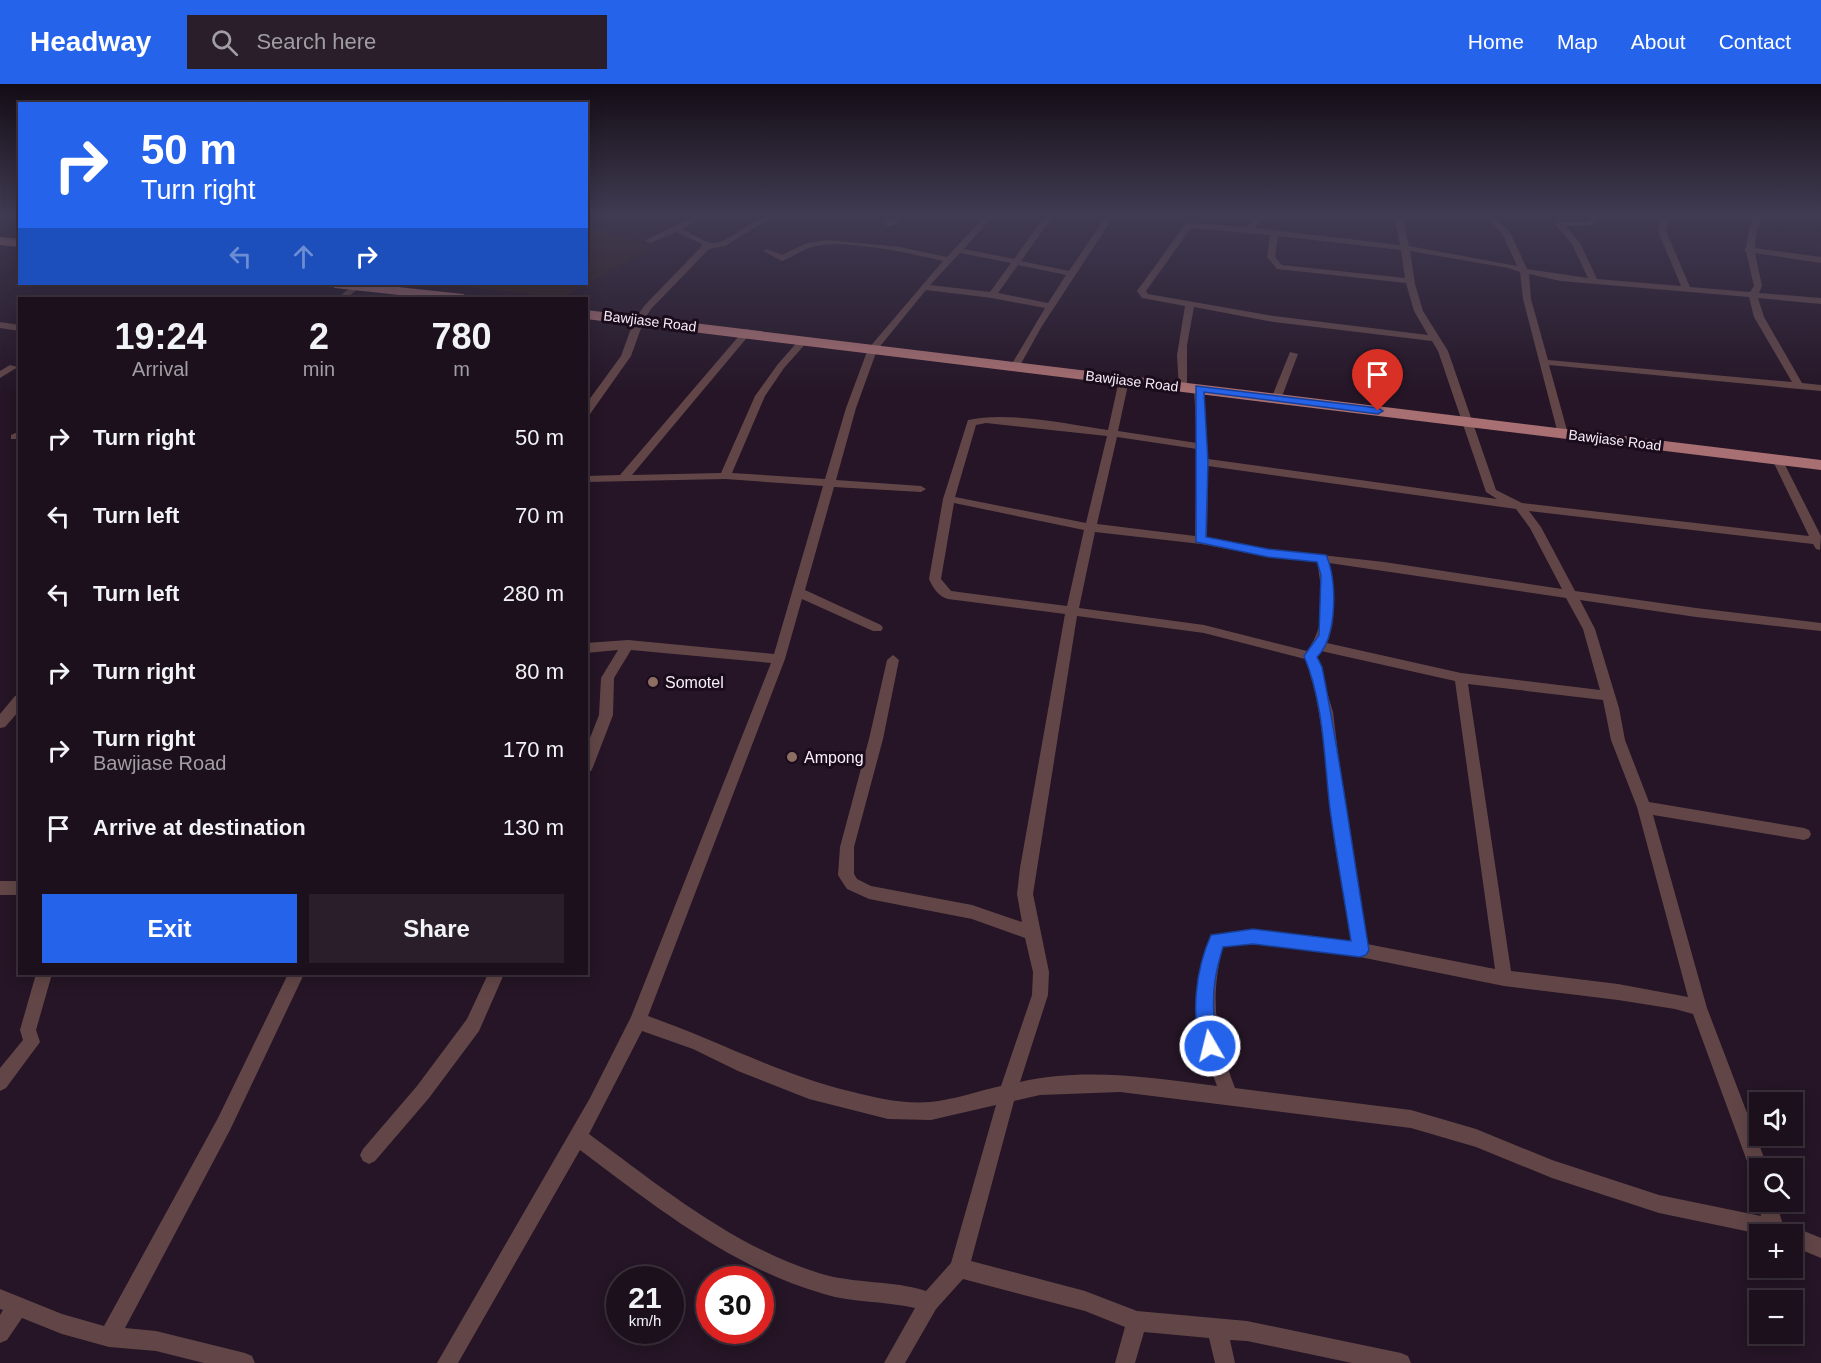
<!DOCTYPE html>
<html lang="en">
<head>
<meta charset="utf-8">
<style>
  :root { --surface:#1c101c; --page:#291e29; --text:#f1f3f6; --muted:#a09da3; --line:#3a303b; --accent:#2563eb }
  body { margin:0; font-family:Helvetica,sans-serif; background:var(--page); color:var(--text); height:100vh; display:flex; flex-direction:column; font-size:22px; white-space:nowrap }
  * { box-sizing:border-box; margin:0 }
  p { font-size:20px; color:var(--muted) }
  .icon { flex:none; width:33px; height:33px; fill:none; stroke:currentColor; stroke-width:2; stroke-linecap:round; stroke-linejoin:round }
  .map { position:relative; flex:1; overflow:hidden }
  .drawer { position:absolute; left:18px; top:213px; width:570px; height:678px; display:flex; flex-direction:column; background:var(--surface); border-radius:0px; box-shadow:0 3px 15px #0003,0 0 0 2px var(--line) }
  .drawer>* { flex:none }
  .hud { position:absolute; left:18px; top:18px; width:570px; height:183px; border-radius:0px; box-shadow:0 3px 15px #0003,0 0 0 2px var(--line); background:#2563eb; color:#fff; overflow:hidden }
  .fabs { position:absolute; left:1749px; top:1008px; display:grid; gap:12px }
  .fabs a { display:grid; place-items:center; width:54px; height:54px; border-radius:0px; background:var(--surface); box-shadow:0 3px 15px #0003,0 0 0 2px var(--line); font-size:30px }
  .speed { position:absolute; left:606px; top:1182px; display:flex; gap:12px; font-size:30px; font-weight:700; text-align:center }
  .speed>* { display:grid; place-content:center; width:78px; height:78px; border-radius:50%; background:var(--surface); box-shadow:0 3px 15px #0003,0 0 0 2px var(--line); line-height:1 }
  .speed small { font-size:15px; font-weight:400 }
  .speed .limit { border:9px solid #d22; background:#fff; color:#111 }
  .pin { position:absolute; display:grid; place-items:center; width:51px; height:51px; color:#fff; margin:-62px -26px; border-radius:50% 50% 50% 0; rotate:-45deg; box-shadow:0 0 6px #0007 }
  .pin .icon { rotate:45deg }
  .me { position:absolute; width:66px; margin:-33px; rotate:352deg; stroke-linejoin:round; filter:drop-shadow(0 0 4px #0008) }
  .turn { display:flex; align-items:center; gap:21px; height:126px; padding:0 24px; font-size:27px }
  .turn .icon { width:78px; height:78px; stroke-width:2.5 }
  .turn b { display:block; font-size:42px; line-height:51px }
  .lanes { display:flex; align-items:center; height:57px; padding:0 24px; background:#0003; justify-content:center; gap:30px; direction:ltr }
  .lanes .off { opacity:.35 }
  .eta { display:flex; justify-content:space-evenly; align-items:center; height:102px; text-align:center }
  .eta b { font-size:36px; font-weight:600; line-height:42px }
  .action { display:flex; gap:12px; margin-top:auto; padding:12px 24px }
  .action a { flex:1; height:69px; border-radius:0px; background:var(--accent); color:#fff; font-size:24px; font-weight:600; line-height:69px; text-align:center }
  .action a+a { background:var(--page); color:var(--text) }
  ul { padding:0; list-style:none }
  li { display:flex; align-items:center; gap:18px; height:78px; padding:0 24px }
  li div { flex:1 }
  li b { display:block; font-size:22px }
  li em { font-style:normal }
  header { display:flex; align-items:center; gap:36px; box-sizing:border-box; height:84px; padding:0 30px; background:var(--accent); color:#fff }
  header strong { font-size:28px }
  nav { display:flex; gap:33px; margin-inline-start:auto; font-size:21px }
  .search { width:420px; height:54px; background:var(--page); display:flex; align-items:center; gap:15px; box-sizing:border-box; padding:0 21px; border-radius:0px; color:var(--muted); font-size:22px }
  .map>svg:first-child { display:block }
  .education { fill:#301d1a }
  .lines { fill:none; stroke-linecap:round; stroke-linejoin:round }
  .minor { fill:#624647; fill-rule:evenodd }
  .primary { fill:#a87072; fill-rule:evenodd }
  .route { fill:#2563eb; stroke:#184099; stroke-width:1.5 }
  .education-dot { fill:#8d6e63; stroke:#1b0c1c; stroke-width:2 }
  .labels { text-anchor:middle; stroke-width:6; stroke-linejoin:round; paint-order:stroke }
  .far-street-label { font-size:14px; fill:#f9eefa; stroke:#1b0c1c }
  .poi-label { font-size:16px; fill:#f9eefa; stroke:#1b0c1c; text-anchor:start }
</style>
</head>
<body>
<header>
<strong>Headway</strong>
<div class="search"><svg class="icon" aria-label="search" viewBox="0 0 24 24"><circle cx="10" cy="10" r="6"/><path d="M15 15l6 6"/></svg>Search here</div>
<nav><a>Home</a><a>Map</a><a>About</a><a>Contact</a></nav>
</header>
<div class="map">
<svg width="1821" height="1279" viewBox="0 0 1821 1279">
  <rect width="100%" height="100%" fill="#251526"/>
  <polygon class="education" points="587,140 654,163 562,214 453,201 586,200"/>
  <g class="lines">
    <g class="minor">
      <path d="M 695,132 L 705,132 L 682,145 C 691,149 705,158 712,159 C 728,161 753,131 774,132 L 725,162 L 709,165 L 651,225 L 644,236 L 631,272 L 590,330 L 586,331 L 586,320 L 621,272 L 634,236 L 645,221 L 702,162 L 702,160 L 676,148 L 651,159 L 644,157 Z"/>
      <polygon points="895,132 904,132 892,142 886,142 886,138"/>
      <path d="M 985,132 L 993,132 L 964,165 L 1014,175 L 1045,132 L 1053,132 L 1021,177 L 1069,187 L 1106,132 L 1114,132 L 1042,242 L 1018,285 L 1010,283 L 1045,224 L 992,214 L 926,206 L 877,266 L 856,324 L 836,396 L 921,402 L 926,405 L 921,408 L 834,403 L 805,506 L 881,541 L 883,544 L 881,547 L 873,547 L 802,515 L 785,575 L 648,932 C 716,956 779,990 849,1007 C 876,1014 902,1020 930,1018 C 953,1016 978,1007 1001,1002 L 1032,911 L 1033,888 L 1025,854 L 972,835 L 869,815 L 847,805 L 841,796 L 838,791 L 840,763 L 869,655 L 887,576 L 893,571 L 899,576 L 883,655 L 854,763 L 854,790 L 857,795 L 871,802 L 972,821 L 1022,838 L 1017,810 L 1020,784 L 1065,530 L 948,515 C 938,512 933,504 929,495 L 943,415 L 968,336 C 1007,327 1068,340 1108,346 L 1119,296 L 1124,293 L 1129,296 L 1118,347 L 1197,359 L 1194,305 L 1199,302 L 1204,305 L 1208,375 L 1497,415 L 1486,408 L 1438,267 L 1432,257 L 1274,238 L 1194,223 L 1187,261 L 1187,303 L 1179,305 L 1177,271 L 1185,222 L 1142,214 L 1137,207 L 1186,139 L 1246,143 L 1259,132 L 1267,132 L 1254,144 L 1400,161 L 1394,132 L 1402,132 L 1409,162 L 1517,182 L 1503,151 L 1486,132 L 1494,132 L 1511,150 L 1527,185 L 1588,194 L 1572,160 L 1555,140 L 1559,138 L 1588,138 L 1591,136 L 1591,132 L 1599,132 L 1599,137 L 1590,142 L 1566,142 L 1580,159 L 1597,195 L 1681,202 L 1658,147 L 1662,132 L 1670,132 L 1666,147 L 1690,203 L 1750,208 L 1754,202 L 1746,168 L 1744,166 L 1746,164 L 1748,150 L 1754,132 L 1762,132 L 1756,150 L 1755,164 L 1821,173 L 1821,179 L 1755,169 L 1762,202 L 1759,209 L 1821,214 L 1821,220 L 1758,214 L 1764,233 L 1802,299 L 1821,301 L 1821,307 L 1549,281 L 1568,350 L 1563,353 L 1558,350 L 1523,215 L 1520,188 L 1508,184 L 1410,167 L 1415,200 L 1423,227 L 1448,267 L 1496,406 L 1522,419 L 1809,452 L 1772,375 L 1777,372 L 1782,375 L 1821,452 L 1820,466 L 1816,465 L 1813,460 L 1529,427 L 1541,443 L 1575,507 L 1696,524 L 1821,539 L 1821,547 L 1696,533 L 1580,516 L 1595,545 L 1619,624 L 1625,656 L 1649,718 L 1804,744 L 1809,746 L 1811,750 L 1809,754 L 1804,756 L 1653,731 L 1707,924 L 1768,1084 L 1760,1084 L 1760,1097 L 1753,1095 L 1751,1088 L 1693,930 L 1675,925 L 1618,916 L 1504,902 L 1360,873 L 1253,859 L 1223,863 C 1209,916 1216,954 1235,1004 L 1411,1026 L 1476,1045 L 1552,1076 L 1659,1111 L 1761,1132 L 1758,1118 L 1760,1113 L 1760,1118 L 1776,1118 L 1784,1144 L 1781,1150 L 1760,1150 L 1659,1129 L 1552,1094 L 1476,1063 L 1411,1044 L 1120,1008 L 1040,1011 L 1014,1017 L 971,1177 L 1085,1207 L 1137,1227 L 1247,1237 L 1401,1269 L 1408,1272 L 1411,1279 L 1352,1279 L 1247,1257 L 1230,1256 L 1235,1279 L 1215,1279 L 1209,1254 L 1144,1248 L 1135,1279 L 1115,1279 L 1125,1243 L 1085,1227 L 963,1195 L 936,1225 L 905,1279 L 884,1279 L 915,1224 C 885,1217 853,1219 824,1210 C 732,1184 655,1122 580,1066 L 458,1279 L 437,1279 L 590,1014 L 631,933 L 771,579 L 631,566 L 614,594 L 613,631 L 593,683 L 591,687 L 586,688 L 586,664 L 599,631 L 601,594 L 618,566 L 586,569 L 586,559 L 628,556 L 774,570 L 823,402 L 725,395 L 586,398 L 586,392 L 620,391 L 744,246 L 747,245 L 752,248 L 750,250 L 632,391 L 721,389 L 755,312 L 778,280 L 800,255 L 803,254 L 808,257 L 784,284 L 765,312 L 732,389 L 825,395 L 846,324 L 868,265 L 943,177 C 914,170 840,154 812,163 C 802,166 792,173 782,177 L 763,167 L 767,165 L 782,171 L 807,159 L 827,156 L 900,163 L 947,173 ZM 1191,144 L 1270,151 L 1267,173 L 1277,185 L 1406,199 L 1414,227 L 1428,251 L 1274,232 L 1148,210 L 1146,207 ZM 1278,152 L 1401,166 L 1405,194 L 1282,181 L 1275,173 ZM 960,169 L 1011,179 L 990,208 L 930,201 ZM 1018,181 L 1066,191 L 1048,219 L 998,209 ZM 1529,190 L 1560,197 L 1749,213 L 1754,233 L 1792,298 L 1548,276 L 1531,215 ZM 986,339 L 1107,352 L 1086,439 L 955,413 L 976,341 ZM 1117,353 L 1197,365 L 1195,452 L 1097,440 ZM 1208,382 L 1516,425 L 1530,444 L 1562,505 L 1384,478 L 1268,465 L 1207,453 ZM 954,419 L 1084,446 L 1067,522 L 951,507 L 941,495 ZM 1095,448 L 1201,460 L 1268,473 L 1317,477 C 1322,509 1328,539 1307,567 L 1204,541 L 1079,524 ZM 1329,479 L 1566,514 L 1583,545 L 1600,606 L 1461,589 L 1327,559 C 1338,533 1333,505 1329,479 ZM 1077,532 L 1204,549 L 1305,575 C 1323,624 1324,674 1330,725 C 1335,770 1344,813 1351,857 L 1253,845 L 1211,852 C 1189,901 1199,953 1217,1002 C 1152,994 1085,983 1020,998 L 1048,911 L 1049,888 L 1033,810 ZM 1321,567 L 1455,597 L 1495,885 L 1367,860 L 1347,743 L 1333,628 L 1316,572 ZM 1468,600 L 1603,616 L 1611,656 L 1637,723 L 1688,913 L 1618,900 L 1511,887 ZM 642,947 L 693,965 L 738,987 L 809,1015 L 888,1035 L 931,1036 L 996,1021 L 951,1179 L 926,1207 C 892,1196 856,1200 822,1190 C 735,1164 661,1103 589,1050 Z"/>
      <polygon points="354,200 361,202 347,214 338,214"/>
      <polygon points="0,238 20,241 20,247 0,244"/>
      <polygon points="1290,268 1298,270 1281,315 1280,317 1272,317 1271,315"/>
      <polygon points="10,281 18,283 0,294 0,287"/>
      <polygon points="20,347 20,355 11,355 11,351"/>
      <polygon points="20,611 20,626 5,643 0,644 0,630 15,612"/>
      <rect x="0" y="797" width="20" height="14"/>
      <polygon points="36,890 52,890 36,946 40,958 6,1004 0,1007 0,984 23,956 20,946"/>
      <polygon points="288,890 304,890 230,1046 125,1244 156,1247 245,1269 252,1272 255,1279 204,1279 156,1267 109,1263 62,1250 22,1234 7,1256 0,1259 0,1231 3,1226 0,1225 0,1205 62,1230 104,1242 218,1034"/>
      <polygon points="488,890 504,890 479,947 429,1014 375,1077 369,1080 363,1077 360,1071 363,1065 417,1002 467,935"/>
      <polygon points="1792,1142 1821,1154 1821,1174 1792,1162 1792,1150 1783,1150 1785,1145"/>
    </g>
    <g class="primary">
      <polygon points="0,153 20,155 20,163 0,161"/>
      <polygon points="328,200 370,200 463,210 470,214 427,214 335,204"/>
      <polygon points="586,226 1821,376 1821,386 586,235"/>
    </g>
  </g>
  <linearGradient id="sky" x2="0" y2="1"><stop stop-color="#140c15"/><stop offset="0.42" stop-color="#403b52"/><stop offset="1" stop-color="#403b52" stop-opacity="0"/></linearGradient>
  <rect width="1821" height="311" fill="url(#sky)"/>
  <path class="route" d="M 1196,302 L 1378,324 L 1383,327 L 1378,330 L 1204,308 L 1208,378 L 1206,453 L 1268,465 L 1326,471 C 1338,496 1337,554 1317,573 L 1322,583 C 1341,677 1353,772 1369,866 L 1366,871 L 1360,873 L 1253,860 L 1223,863 C 1216,886 1212,906 1214,930 C 1215,942 1221,956 1216,968 L 1210,971 L 1204,968 C 1189,933 1196,885 1211,851 L 1253,845 L 1351,857 C 1344,813 1336,769 1330,725 C 1324,675 1324,619 1304,572 L 1319,551 L 1321,491 L 1317,478 L 1268,473 L 1196,458 Z"/>
  <g class="education-dot">
    <circle cx="653" cy="598" r="6"/>
    <circle cx="792" cy="673" r="6"/>
  </g>
  <g class="labels">
    <g class="far-street-label">
      <text transform="translate(650 237) rotate(7)" y="5">Bawjiase Road</text>
      <text transform="translate(1132 297) rotate(7)" y="5">Bawjiase Road</text>
      <text transform="translate(1615 356) rotate(7)" y="5">Bawjiase Road</text>
    </g>
    <g class="poi-label">
      <text x="665" y="604">Somotel</text>
      <text x="804" y="679">Ampong</text>
    </g>
  </g>
</svg>
<div class="fabs">
<a><svg class="icon" aria-label="sound" viewBox="0 0 24 24"><path d="M4 9h4l5-4v14l-5-4H4zM17 9q2 3 0 6"/></svg></a>
<a><svg class="icon" aria-label="search" viewBox="0 0 24 24"><circle cx="10" cy="10" r="6"/><path d="M15 15l6 6"/></svg></a>
<a>+</a>
<a>−</a>
</div>
<div class="speed"><div>21<small>km/h</small></div><div class="limit">30</div></div>
<div class="pin" style="left:1378px;top:327px;background:#d93025"><svg class="icon" aria-label="arrive" viewBox="0 0 24 24"><path d="M6 21V4h12l-3 4 3 4H6"/></svg></div>
<svg class="me" style="left:1210px;top:962px" viewBox="-20 -20 40 40"><circle r="17" fill="#2563eb" stroke="#fff" stroke-width="3"/><path d="M0-11L8 9 0 5-8 9z" fill="#fff"/></svg>
<div class="hud">
<div class="turn"><svg class="icon" aria-label="right" viewBox="0 0 24 24"><path d="M7 20v-9h11M14 6l5 5-5 5"/></svg><div><b>50 m</b>Turn right</div></div>
<div class="lanes"><svg class="icon off" aria-label="left" viewBox="0 0 24 24"><path d="M17 20v-9H6M10 6l-5 5 5 5"/></svg><svg class="icon off" aria-label="ahead" viewBox="0 0 24 24"><path d="M12 20V5M6 11l6-6 6 6"/></svg><svg class="icon" aria-label="right" viewBox="0 0 24 24"><path d="M7 20v-9h11M14 6l5 5-5 5"/></svg></div>
</div>
<section class="drawer">
<div class="eta">
<div><b>19:24</b><p>Arrival</p></div>
<div><b>2</b><p>min</p></div>
<div><b>780</b><p>m</p></div>
</div>
<ul>
<li><svg class="icon" aria-label="right" viewBox="0 0 24 24"><path d="M7 20v-9h11M14 6l5 5-5 5"/></svg><div><b>Turn right</b></div><em>50 m</em></li>
<li><svg class="icon" aria-label="left" viewBox="0 0 24 24"><path d="M17 20v-9H6M10 6l-5 5 5 5"/></svg><div><b>Turn left</b></div><em>70 m</em></li>
<li><svg class="icon" aria-label="left" viewBox="0 0 24 24"><path d="M17 20v-9H6M10 6l-5 5 5 5"/></svg><div><b>Turn left</b></div><em>280 m</em></li>
<li><svg class="icon" aria-label="right" viewBox="0 0 24 24"><path d="M7 20v-9h11M14 6l5 5-5 5"/></svg><div><b>Turn right</b></div><em>80 m</em></li>
<li><svg class="icon" aria-label="right" viewBox="0 0 24 24"><path d="M7 20v-9h11M14 6l5 5-5 5"/></svg><div><b>Turn right</b><p>Bawjiase Road</p></div><em>170 m</em></li>
<li><svg class="icon" aria-label="arrive" viewBox="0 0 24 24"><path d="M6 21V4h12l-3 4 3 4H6"/></svg><div><b>Arrive at destination</b></div><em>130 m</em></li>
</ul>
<div class="action"><a>Exit</a><a>Share</a></div>
</section>
</div>
</body>
</html>
